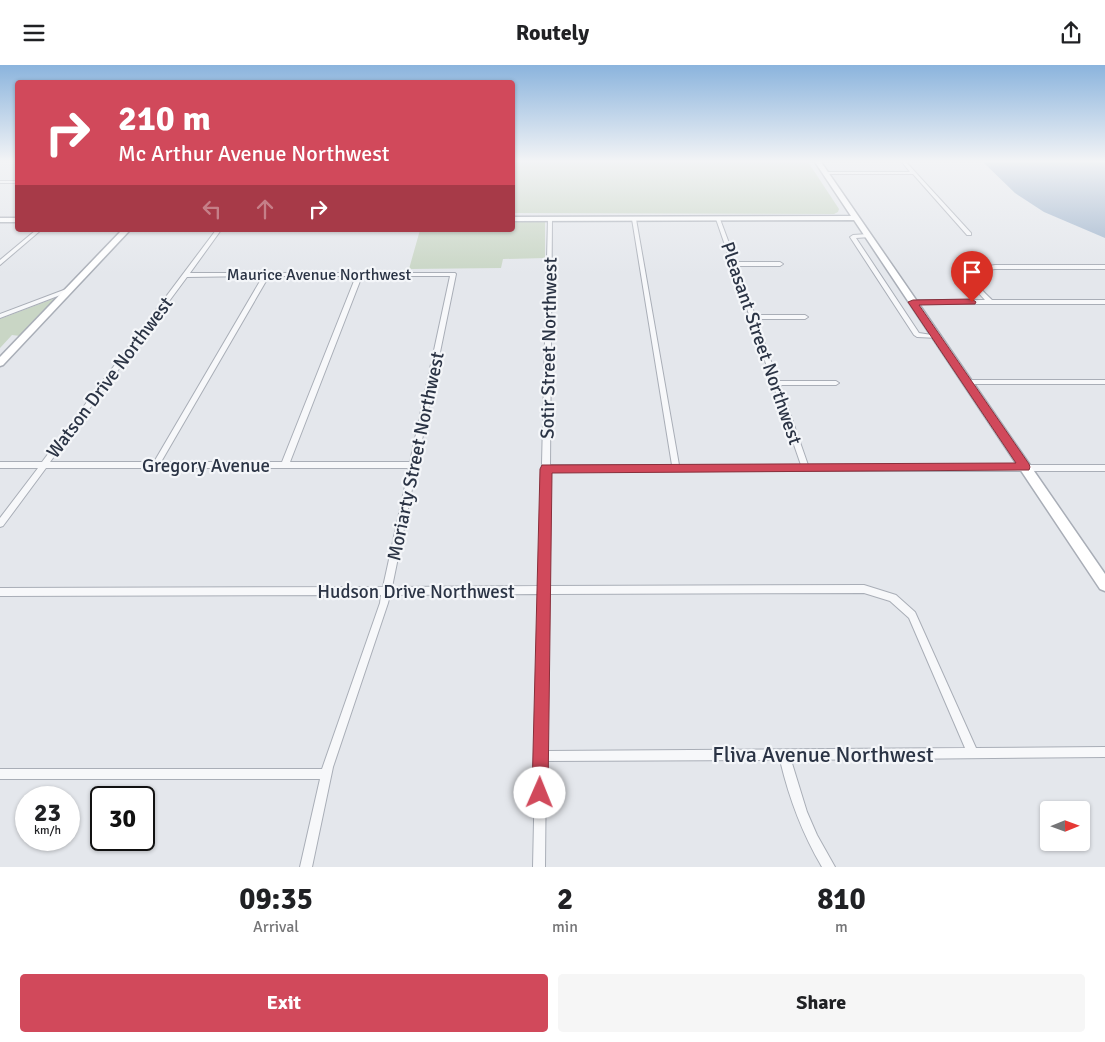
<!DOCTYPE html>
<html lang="en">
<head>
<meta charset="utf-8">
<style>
  :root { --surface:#fff; --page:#f6f6f6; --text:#202124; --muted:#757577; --accent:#d1495b }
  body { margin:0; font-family:Signika,sans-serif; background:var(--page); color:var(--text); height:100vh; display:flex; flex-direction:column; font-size:19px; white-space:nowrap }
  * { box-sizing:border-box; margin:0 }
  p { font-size:16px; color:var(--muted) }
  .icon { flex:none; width:28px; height:28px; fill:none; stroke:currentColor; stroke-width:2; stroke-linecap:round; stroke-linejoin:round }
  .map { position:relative; height:802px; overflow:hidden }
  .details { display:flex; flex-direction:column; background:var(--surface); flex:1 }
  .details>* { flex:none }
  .hud { position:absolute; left:15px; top:15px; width:500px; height:152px; border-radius:5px; box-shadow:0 1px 4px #0004; background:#d1495b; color:#fff; overflow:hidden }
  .needle { width:32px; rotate:89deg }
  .fabs { position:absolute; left:1040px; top:736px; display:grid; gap:10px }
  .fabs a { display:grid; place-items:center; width:50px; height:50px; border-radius:5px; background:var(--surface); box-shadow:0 1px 4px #0004; font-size:25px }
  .speed { position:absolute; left:15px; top:721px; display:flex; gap:10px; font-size:25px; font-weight:700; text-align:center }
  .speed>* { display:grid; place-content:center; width:65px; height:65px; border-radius:50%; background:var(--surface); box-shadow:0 1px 4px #0004; line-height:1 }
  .speed small { font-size:12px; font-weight:400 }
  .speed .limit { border:2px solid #111; border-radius:8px; background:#fff; color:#111 }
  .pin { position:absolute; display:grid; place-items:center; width:42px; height:42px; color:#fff; margin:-51px -21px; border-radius:50% 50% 50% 0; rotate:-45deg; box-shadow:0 0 5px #0007 }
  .pin .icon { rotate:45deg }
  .me { position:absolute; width:55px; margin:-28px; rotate:1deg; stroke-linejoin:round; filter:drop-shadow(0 0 4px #0008) }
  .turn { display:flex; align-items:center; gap:18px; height:105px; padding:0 20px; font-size:22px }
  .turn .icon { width:65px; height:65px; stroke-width:2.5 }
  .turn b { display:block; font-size:35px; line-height:42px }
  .lanes { display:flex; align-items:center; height:48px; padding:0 20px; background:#0003; justify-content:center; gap:25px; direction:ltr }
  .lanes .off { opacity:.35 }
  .eta { display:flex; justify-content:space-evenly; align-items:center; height:85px; text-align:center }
  .eta b { font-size:30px; font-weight:700; line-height:35px }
  .primary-button { display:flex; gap:10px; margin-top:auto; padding:10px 20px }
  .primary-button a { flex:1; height:58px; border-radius:5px; background:var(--accent); color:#fff; font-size:20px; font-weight:700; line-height:58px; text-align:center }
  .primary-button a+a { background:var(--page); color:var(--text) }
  header { display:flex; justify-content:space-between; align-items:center; height:65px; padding:0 20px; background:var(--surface); font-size:22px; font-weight:700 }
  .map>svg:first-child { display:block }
  .green { fill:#c9d6c5 }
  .water { fill:#9fb4cc }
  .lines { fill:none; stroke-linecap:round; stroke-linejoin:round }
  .street-casing { stroke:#a9aeb7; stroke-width:2 }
  .secondary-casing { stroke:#a9aeb7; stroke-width:3 }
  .street { fill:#f7f8fa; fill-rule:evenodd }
  .secondary { fill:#fff; fill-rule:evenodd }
  .route { fill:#d1495b; stroke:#882f3b }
  .labels { text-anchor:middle; stroke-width:4.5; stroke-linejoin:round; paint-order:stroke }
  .far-street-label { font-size:16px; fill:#2b3445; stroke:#f4f6f9 }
  .street-label { font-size:19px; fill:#2b3445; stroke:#f4f6f9 }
  .near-street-label { font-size:22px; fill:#2b3445; stroke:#f4f6f9 }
</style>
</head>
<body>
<header><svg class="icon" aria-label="menu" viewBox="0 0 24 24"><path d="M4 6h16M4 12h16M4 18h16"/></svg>Routely<svg class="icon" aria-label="share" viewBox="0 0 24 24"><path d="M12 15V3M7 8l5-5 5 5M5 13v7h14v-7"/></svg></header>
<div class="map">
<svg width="1105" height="802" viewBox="0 0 1105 802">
  <rect width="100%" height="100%" fill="#e4e7ec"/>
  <g class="green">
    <polygon points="513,97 808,97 839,144 838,147 834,149 513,148"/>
    <polygon points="513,156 545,156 545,193 503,194 501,203 409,204 420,165 512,165"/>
    <polygon points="58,232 20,271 12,270 0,283 0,254"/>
  </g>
  <polygon class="water" points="983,97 1105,97 1105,173 1044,147 1015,128"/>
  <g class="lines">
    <defs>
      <g id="street">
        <polygon points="902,97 906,97 971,168 971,170 967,170 913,109 825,109 823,108 825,107 910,107"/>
        <rect x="0" y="116" width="18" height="2"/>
        <path d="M 548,153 L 552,154 L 550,400 L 672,400 L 632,154 L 634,153 L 636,154 L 679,400 L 801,400 L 716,154 L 718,153 L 720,154 L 736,197 L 780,197 L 783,199 L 780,201 L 737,201 L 755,250 L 805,250 L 808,252 L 805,254 L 756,254 L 778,316 L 836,316 L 839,318 L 836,320 L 780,320 L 808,400 L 1105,400 L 1105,406 L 550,406 L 548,521 L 864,520 L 896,530 L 915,547 L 976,683 L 1105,682 L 1105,692 L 791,695 L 807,747 L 817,770 L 835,802 L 822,802 C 802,768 789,733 780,695 L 546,696 L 545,802 L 533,802 L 539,529 L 390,530 L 388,538 L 333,702 L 312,802 L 300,802 L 320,714 L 0,714 L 0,704 L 322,704 L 380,538 L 381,530 L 0,531 L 0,523 L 383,522 L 409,403 L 46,403 L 3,461 L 0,462 L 0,453 L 38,403 L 0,403 L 0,397 L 42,397 L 216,165 L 221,165 L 190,208 L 455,208 L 456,209 L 392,522 L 539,521 ZM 263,211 L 154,397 L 50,397 L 187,212 ZM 269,211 L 356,211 L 282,397 L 161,397 ZM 362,211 L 450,211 L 410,397 L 290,397 ZM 864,528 L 890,536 L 909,553 L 965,683 L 546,686 L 548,529 Z"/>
        <polygon points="36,165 41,165 0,200 0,195"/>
        <polygon points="868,169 871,171 870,172 856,173 919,268 938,271 938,273 917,272 914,270 850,172 853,170"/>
        <path d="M 995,200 L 1105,200 L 1105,204 L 995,204 L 973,207 C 974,219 984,227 992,235 L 1105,235 L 1105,239 L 913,239 L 910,237 L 913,235 L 985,235 C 978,227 968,219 968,207 L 959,203 L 962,201 L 971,204 Z"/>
        <polygon points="69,223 71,224 71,226 0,253 0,249"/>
        <polygon points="965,315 1105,315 1105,319 967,319 964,317"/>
      </g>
      <g id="secondary">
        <polygon points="815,97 821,97 1105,509 1105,526 1100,524 854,155 512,156 512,152 851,151"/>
        <rect x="0" y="153" width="18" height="4"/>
        <polygon points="122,165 130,165 3,300 0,301 0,292"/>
      </g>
    </defs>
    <use href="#street" class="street-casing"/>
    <use href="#secondary" class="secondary-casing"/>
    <use href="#street" class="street"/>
    <use href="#secondary" class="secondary"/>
  </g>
  <linearGradient id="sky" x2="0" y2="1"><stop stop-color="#8bb4dd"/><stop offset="0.46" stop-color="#f3f4f6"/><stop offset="1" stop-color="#f3f4f6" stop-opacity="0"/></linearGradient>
  <rect width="1105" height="209" fill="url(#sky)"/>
  <polygon class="route" points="972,234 976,237 975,239 919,240 1029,399 1030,402 1029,405 552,408 548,728 546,734 540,737 534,734 532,728 540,404 542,400 1016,398 908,237 913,235"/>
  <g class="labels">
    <g class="far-street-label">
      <text x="319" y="215">Maurice Avenue Northwest</text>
    </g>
    <g class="street-label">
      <text transform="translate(762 278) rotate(71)" y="7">Pleasant Street Northwest</text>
      <text transform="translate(548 283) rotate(-89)" y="7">Sotir Street Northwest</text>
      <text transform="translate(109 312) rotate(-53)" y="7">Watson Drive Northwest</text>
      <text transform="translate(415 391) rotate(-78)" y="7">Moriarty Street Northwest</text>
      <text x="206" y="407">Gregory Avenue</text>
      <text x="416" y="533">Hudson Drive Northwest</text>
    </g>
    <g class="near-street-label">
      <text x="823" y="697">Fliva Avenue Northwest</text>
    </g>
  </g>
</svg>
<div class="fabs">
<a><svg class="needle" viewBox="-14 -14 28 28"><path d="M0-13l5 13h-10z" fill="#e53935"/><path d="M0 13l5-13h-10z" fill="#757577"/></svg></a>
</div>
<div class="speed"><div>23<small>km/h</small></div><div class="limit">30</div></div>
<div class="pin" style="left:972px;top:237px;background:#d93025"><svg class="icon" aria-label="arrive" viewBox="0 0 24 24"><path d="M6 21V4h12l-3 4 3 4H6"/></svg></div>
<svg class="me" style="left:540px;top:728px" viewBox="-20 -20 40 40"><circle r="19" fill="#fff"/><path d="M0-13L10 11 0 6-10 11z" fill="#d1495b"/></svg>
<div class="hud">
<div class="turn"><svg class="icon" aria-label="right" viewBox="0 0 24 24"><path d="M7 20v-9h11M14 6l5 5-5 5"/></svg><div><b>210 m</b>Mc Arthur Avenue Northwest</div></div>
<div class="lanes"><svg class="icon off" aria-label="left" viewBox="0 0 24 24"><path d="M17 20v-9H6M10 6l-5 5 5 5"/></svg><svg class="icon off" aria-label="ahead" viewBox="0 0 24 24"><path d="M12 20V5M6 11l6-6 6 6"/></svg><svg class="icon" aria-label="right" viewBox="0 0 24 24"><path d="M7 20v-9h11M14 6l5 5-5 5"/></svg></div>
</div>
</div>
<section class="details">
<div class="eta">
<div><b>09:35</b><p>Arrival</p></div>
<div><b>2</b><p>min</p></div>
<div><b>810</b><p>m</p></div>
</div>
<div class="primary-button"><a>Exit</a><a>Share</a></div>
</section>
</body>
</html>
